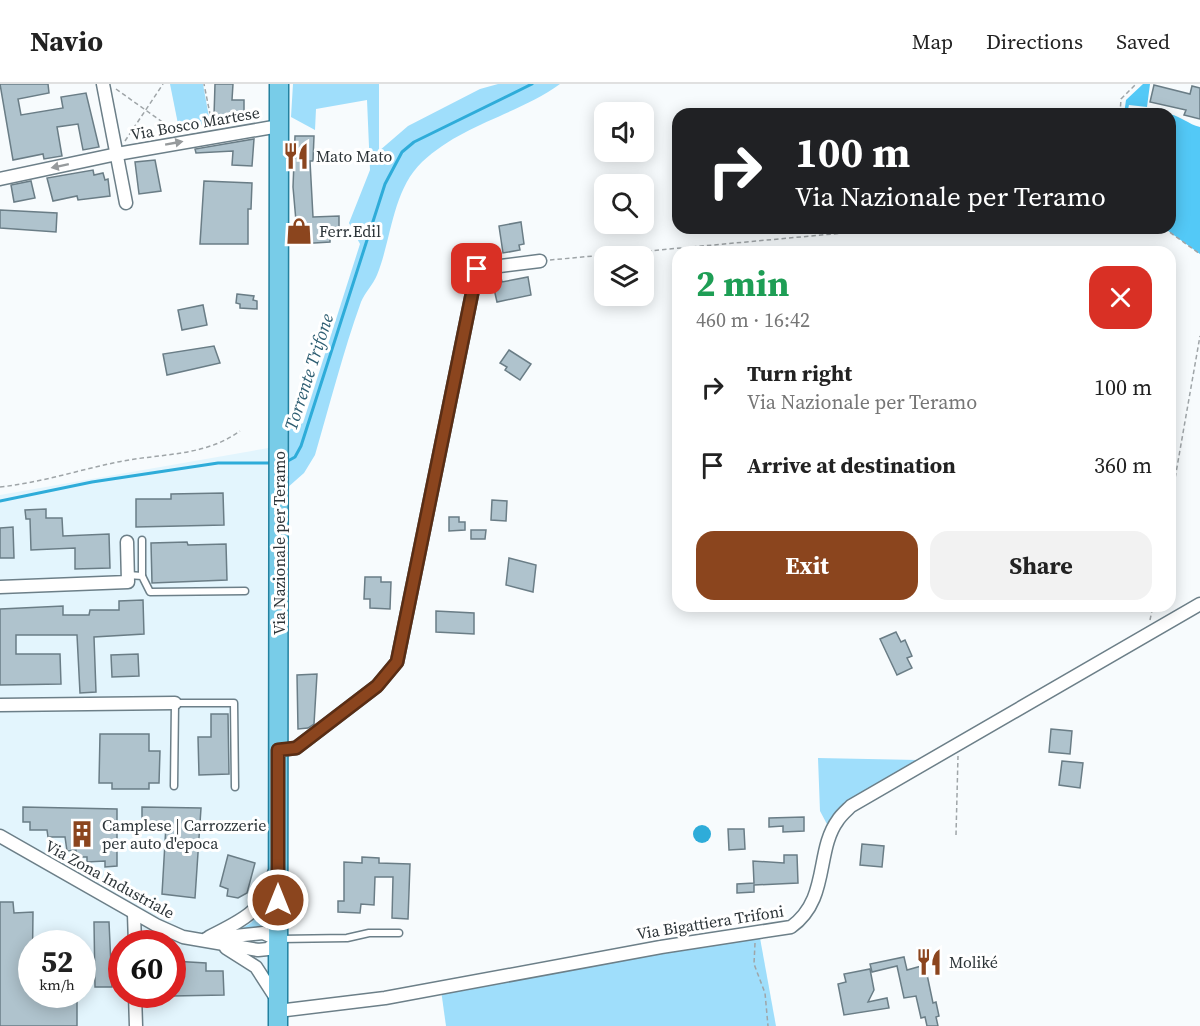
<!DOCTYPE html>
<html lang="en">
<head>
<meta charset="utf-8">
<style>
  :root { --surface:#fff; --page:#f2f2f2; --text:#222; --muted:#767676; --line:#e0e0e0; --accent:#8b451e }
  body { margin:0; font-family:"Source Serif 4",serif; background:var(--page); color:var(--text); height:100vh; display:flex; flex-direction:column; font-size:22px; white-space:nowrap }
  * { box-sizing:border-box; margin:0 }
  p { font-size:20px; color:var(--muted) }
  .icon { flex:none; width:33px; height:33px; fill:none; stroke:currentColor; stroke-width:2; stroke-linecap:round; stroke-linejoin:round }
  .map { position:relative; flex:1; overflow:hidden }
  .side { position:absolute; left:672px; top:162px; width:504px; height:366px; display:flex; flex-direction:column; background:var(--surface); border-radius:18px; box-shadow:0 3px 15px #0003 }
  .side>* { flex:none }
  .guide { position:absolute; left:672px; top:24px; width:504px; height:126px; border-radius:18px; box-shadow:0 3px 15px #0003; background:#202124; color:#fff; overflow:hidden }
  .controls { position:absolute; left:594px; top:18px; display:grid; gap:12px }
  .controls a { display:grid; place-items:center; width:60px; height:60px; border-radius:12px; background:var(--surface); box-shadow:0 3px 15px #0003; font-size:30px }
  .speed { position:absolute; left:18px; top:846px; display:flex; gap:12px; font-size:30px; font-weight:700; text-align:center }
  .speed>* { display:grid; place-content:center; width:78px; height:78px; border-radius:50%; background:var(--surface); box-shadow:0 3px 15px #0003; line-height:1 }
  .speed small { font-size:15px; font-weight:400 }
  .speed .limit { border:9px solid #d22; background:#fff; color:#111 }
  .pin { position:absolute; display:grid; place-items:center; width:51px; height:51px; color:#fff; margin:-26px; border-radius:12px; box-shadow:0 3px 9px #0006 }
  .me { position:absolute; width:66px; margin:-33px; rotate:0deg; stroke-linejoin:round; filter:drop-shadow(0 0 4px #0008) }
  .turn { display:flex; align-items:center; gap:21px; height:126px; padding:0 24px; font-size:27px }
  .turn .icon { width:78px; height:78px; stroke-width:2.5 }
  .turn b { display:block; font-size:42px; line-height:51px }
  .round { display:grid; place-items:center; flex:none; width:63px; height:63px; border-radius:18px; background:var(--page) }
  .summary { display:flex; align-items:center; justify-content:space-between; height:102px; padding:0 24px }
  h1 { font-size:36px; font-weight:700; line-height:45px; color:#1e9e55 }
  .button { display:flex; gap:12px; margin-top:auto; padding:12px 24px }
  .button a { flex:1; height:69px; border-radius:18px; background:var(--accent); color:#fff; font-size:24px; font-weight:700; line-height:69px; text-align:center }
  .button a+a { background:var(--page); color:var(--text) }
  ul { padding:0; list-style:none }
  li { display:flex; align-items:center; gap:18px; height:78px; padding:0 24px }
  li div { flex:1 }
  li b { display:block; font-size:22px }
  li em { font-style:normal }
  header { display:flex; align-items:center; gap:36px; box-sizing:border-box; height:84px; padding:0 30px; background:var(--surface); border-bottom:2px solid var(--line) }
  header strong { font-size:28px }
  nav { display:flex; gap:33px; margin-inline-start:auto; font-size:21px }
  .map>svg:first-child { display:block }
  .built { fill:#e3f5fd; fill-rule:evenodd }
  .green { fill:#9fdefb }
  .forest { fill:#53c9f7 }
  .water { fill:#2eacd9 }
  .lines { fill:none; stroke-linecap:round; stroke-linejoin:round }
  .stream { stroke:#2eacd9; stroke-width:3 }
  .building { fill:#afc3cd; stroke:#6a7d86; stroke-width:1.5 }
  .lane-casing { stroke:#6c7f88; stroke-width:9 }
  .street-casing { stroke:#6c7f88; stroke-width:15 }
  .primary-casing { stroke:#2381a0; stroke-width:21 }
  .path { stroke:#9fa5a8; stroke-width:1.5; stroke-dasharray:4.5 3; stroke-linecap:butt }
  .lane { stroke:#fff; stroke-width:6 }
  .street { stroke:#fff; stroke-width:12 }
  .primary { stroke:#78cce8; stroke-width:18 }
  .oneway { fill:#969a9c }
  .route-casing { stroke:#5a2d14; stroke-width:15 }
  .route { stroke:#8b451e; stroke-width:10 }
  .labels { text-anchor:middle; stroke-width:6; stroke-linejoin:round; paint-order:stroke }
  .street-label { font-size:16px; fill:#2c3438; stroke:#fff }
  .poi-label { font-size:16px; fill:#2c3438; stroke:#fff; text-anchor:start }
  .water-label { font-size:18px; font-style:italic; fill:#2e5e72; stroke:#fff }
</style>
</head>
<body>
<header>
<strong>Navio</strong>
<nav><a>Map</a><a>Directions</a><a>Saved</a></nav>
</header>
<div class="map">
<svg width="1200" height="942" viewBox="0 0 1200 942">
  <rect width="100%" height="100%" fill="#f7fbfd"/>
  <path class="built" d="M 274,363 L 273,942 L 0,942 L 0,411 ZM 32,860 L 82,860 L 82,910 L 32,910 ZM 122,860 L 172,860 L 172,910 L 122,910 Z"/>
  <g class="green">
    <polygon points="170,0 203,0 210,39 179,45"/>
    <path d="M 293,0 L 379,0 L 379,67 L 408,42 L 480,5 L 498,0 L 560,0 C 517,31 462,40 422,78 C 392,107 392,154 377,191 C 373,201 365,208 361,218 C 343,268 330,320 315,371 L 304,389 L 287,404 L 285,338 L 293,344 L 303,339 L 360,160 L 349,139 L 370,86 L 367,16 L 316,25 L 315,46 L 291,33 Z"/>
    <polygon points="818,674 918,676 882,697 828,742 820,727"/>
    <polygon points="269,818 270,846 231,851 251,839"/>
    <polygon points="760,854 776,942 446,942 441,906"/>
  </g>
  <g class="forest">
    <polygon points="1143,0 1150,0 1147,23 1129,21 1127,30 1124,30 1126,16"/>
    <path d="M 1170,30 C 1182,33 1188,40 1200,43 L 1200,170 L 1164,144 L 1170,144 Z"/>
  </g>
  <circle class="water" cx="702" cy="750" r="9"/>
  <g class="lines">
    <g class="stream">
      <polyline points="286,378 295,373 301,362 385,100 402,68 414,58 532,0"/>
      <polyline points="0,417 92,398 218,379 274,379"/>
    </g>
  </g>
  <g class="building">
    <polygon points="0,0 48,0 49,9 18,15 21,31 63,24 61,13 86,9 99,63 83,66 78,40 57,43 62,72 44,75 43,70 13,76"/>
    <polygon points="215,0 233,0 232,16 244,16 244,32 214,32"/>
    <polygon points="1154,1 1190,10 1192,2 1200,4 1200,35 1184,31 1186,26 1150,18"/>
    <polygon points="295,52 314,52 313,77 310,77 313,133 339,132 339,154 330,154 330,158 298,160 293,103"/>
    <polygon points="254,55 252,82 232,81 233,67 196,69 195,65"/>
    <polygon points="155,76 161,107 139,110 135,78"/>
    <polygon points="93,86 94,91 103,89 105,96 108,95 110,112 78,116 77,112 53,117 47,94"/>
    <polygon points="31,97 35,114 14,118 11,101"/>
    <polygon points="204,97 252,99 251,125 248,125 248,160 200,160"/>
    <polygon points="0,126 57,129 56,148 0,144"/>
    <polygon points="521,138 524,160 519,161 520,166 503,169 499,142"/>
    <polygon points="528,193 531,211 497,218 492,196 501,194 502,198"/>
    <polygon points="237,210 254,212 253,216 257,217 257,225 240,224 240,220 236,219"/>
    <polygon points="203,221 207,241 182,246 178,226"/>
    <polygon points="214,262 220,279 167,291 163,270"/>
    <polygon points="509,266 531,280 520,296 505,286 507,283 500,279"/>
    <polygon points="223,409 224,441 136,443 136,415 171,415 171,410"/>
    <polygon points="492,416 507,417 506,437 491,436"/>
    <polygon points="46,425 46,434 62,434 63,452 109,450 110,484 75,485 75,464 31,466 30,435 26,435 25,426"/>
    <polygon points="449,433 459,433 459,438 465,438 465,446 449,447"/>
    <polygon points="13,443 14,474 0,474 0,444"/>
    <polygon points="471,446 486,446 485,455 471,455"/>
    <polygon points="187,458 188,461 226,460 227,496 152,499 151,459"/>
    <polygon points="509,474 536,481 533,508 506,501"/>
    <polygon points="365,493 381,493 381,498 391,498 390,525 370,524 370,515 364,515"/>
    <polygon points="143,516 144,550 94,553 96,608 80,609 77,551 16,551 16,570 60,570 61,600 0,601 0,525 63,522 63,531 89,531 90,526 119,526 119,517"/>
    <polygon points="436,527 474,529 474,550 436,548"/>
    <polygon points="896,548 901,558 905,556 912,572 907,574 912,584 897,591 880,555"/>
    <polygon points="138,570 139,592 112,593 111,571"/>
    <polygon points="317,590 314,640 308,644 298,645 297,591"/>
    <polygon points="211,630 228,630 229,690 199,691 198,653 211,653"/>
    <polygon points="1051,645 1072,647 1070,670 1049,668"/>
    <polygon points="100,650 149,650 149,667 160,667 159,699 149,699 149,705 112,705 112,699 99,699"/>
    <polygon points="1062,677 1083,679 1080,704 1059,701"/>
    <polygon points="23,723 117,725 117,782 105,783 105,777 87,778 87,773 77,773 76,766 67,767 65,753 48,753 47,746 30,746 30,738 23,738"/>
    <polygon points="142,723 201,724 195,814 162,810 166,741 142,739"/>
    <polygon points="804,733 804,747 783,748 783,742 769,743 769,734"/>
    <polygon points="728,745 744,745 745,765 729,766"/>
    <polygon points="862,760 884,762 882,783 860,781"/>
    <polygon points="228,771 255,779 247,809 238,814 227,812 228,805 220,802"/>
    <polygon points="784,771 797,771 798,799 754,801 754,808 737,809 737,800 754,799 753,777 784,779"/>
    <polygon points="362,773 379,774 379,779 410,780 408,835 392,834 393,793 375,793 374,821 361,820 360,829 338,828 338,817 344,817 344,778 362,779"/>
    <polygon points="0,818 13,818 14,829 33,828 32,910 77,910 77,942 0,942"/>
    <polygon points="94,838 109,838 112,903 95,903"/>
    <polygon points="904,873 907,886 925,881 933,919 936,918 939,932 936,933 938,942 927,942 925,933 921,934 916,912 904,914 897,882 872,888 870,880"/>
    <polygon points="172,877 206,879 206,887 223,887 224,911 172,912"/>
    <polygon points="870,885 874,906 868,918 887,914 889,924 844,931 838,900 846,898 844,890"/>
  </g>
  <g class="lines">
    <defs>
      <g id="lane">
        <polyline points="142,456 142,492"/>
        <polyline points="128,491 142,492 150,508 245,507"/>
        <polyline points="174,702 175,619 234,619 235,703"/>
        <polyline points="279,855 347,854 369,849 399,849"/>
      </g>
      <g id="street">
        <polyline points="103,0 126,119"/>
        <polyline points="0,95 117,70 279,42"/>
        <polyline points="0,503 128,498 127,458"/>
        <polyline points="0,621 175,619"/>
        <polyline points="278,666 296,664 377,602 397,578 477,185 540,177"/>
        <polyline points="0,752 156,841 183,853 258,866 268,865 279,856 263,849 206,855"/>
        <polyline points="134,830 135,860"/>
        <path d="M 209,853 C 244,835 262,829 274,789"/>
        <polyline points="226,864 256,883 276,914"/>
        <polyline points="135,910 136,942"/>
        <path d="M 278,927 L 385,914 L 661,863 L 791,843 C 830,815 815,767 838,736 C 841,731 847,726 851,722 L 1200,520"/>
      </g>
      <polyline id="primary" points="278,942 279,0"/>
    </defs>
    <use href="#lane" class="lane-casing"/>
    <use href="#street" class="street-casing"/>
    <use href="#primary" class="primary-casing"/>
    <g class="path">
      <polyline points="116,5 175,47"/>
      <polyline points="1120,30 1121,15 1136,0"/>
      <polyline points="191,44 212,40 204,0"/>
      <polyline points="125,57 163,0"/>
      <polyline points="1164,144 1200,170"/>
      <polyline points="550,176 898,144"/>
      <path d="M 0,403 C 38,399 76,387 113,379 C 156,369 203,374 240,347"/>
      <polyline points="1170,423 1200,252"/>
      <polyline points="1150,536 1153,522"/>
      <polyline points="956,751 958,672"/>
      <polyline points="755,859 754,880 765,909 768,942"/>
    </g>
    <use href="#lane" class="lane"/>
    <use href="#street" class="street"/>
    <use href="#primary" class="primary"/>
  </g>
  <defs><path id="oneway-solid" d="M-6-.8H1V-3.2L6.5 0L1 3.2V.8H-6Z" transform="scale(1.5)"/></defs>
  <g class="oneway">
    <use href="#oneway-solid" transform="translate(174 59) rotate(-10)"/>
    <use href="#oneway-solid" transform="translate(60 82) rotate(168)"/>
  </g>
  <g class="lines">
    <defs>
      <polyline id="route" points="278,816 278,666 296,664 377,602 397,578 477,185"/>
    </defs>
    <use href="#route" class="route-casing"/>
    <use href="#route" class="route"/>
  </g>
  <defs>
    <symbol id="restaurant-bare" viewBox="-9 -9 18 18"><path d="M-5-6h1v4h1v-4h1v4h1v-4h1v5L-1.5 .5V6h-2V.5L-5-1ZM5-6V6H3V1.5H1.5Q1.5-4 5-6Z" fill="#8b451e" stroke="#fff" stroke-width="2.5" paint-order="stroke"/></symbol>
    <symbol id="shop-bare" viewBox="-9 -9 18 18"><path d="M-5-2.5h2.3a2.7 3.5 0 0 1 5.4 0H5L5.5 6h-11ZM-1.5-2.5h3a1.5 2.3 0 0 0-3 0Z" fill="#8b451e" stroke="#fff" stroke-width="2.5" paint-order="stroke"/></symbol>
    <symbol id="building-bare" viewBox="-9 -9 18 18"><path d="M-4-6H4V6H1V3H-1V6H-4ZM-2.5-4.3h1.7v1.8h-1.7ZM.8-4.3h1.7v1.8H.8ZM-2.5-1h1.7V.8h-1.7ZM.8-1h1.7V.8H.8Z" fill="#8b451e" stroke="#fff" stroke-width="2.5" paint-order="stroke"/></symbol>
  </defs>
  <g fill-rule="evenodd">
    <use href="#restaurant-bare" x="277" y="53" width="38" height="38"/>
    <use href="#shop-bare" x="280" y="128" width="38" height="38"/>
    <use href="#building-bare" x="63" y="731" width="38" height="38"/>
    <use href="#restaurant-bare" x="910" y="859" width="38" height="38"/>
  </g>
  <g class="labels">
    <g class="street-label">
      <text transform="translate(195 39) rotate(-10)" y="6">Via Bosco Martese</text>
      <text transform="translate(279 459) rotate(-90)" y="6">Via Nazionale per Teramo</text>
      <text transform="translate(110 795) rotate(29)" y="6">Via Zona Industriale</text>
      <text transform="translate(710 838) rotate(-9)" y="6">Via Bigattiera Trifoni</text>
    </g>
    <g class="poi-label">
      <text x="316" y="78">Mato Mato</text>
      <text x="319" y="153">Ferr.Edil</text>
      <text x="102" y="747">Camplese | Carrozzerie<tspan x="102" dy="18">per auto d'epoca</tspan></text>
      <text x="949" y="884">Moliké</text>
    </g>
    <g class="water-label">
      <text transform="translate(309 288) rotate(-72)" y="6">Torrente Trifone</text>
    </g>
  </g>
</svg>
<div class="controls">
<a><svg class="icon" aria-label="sound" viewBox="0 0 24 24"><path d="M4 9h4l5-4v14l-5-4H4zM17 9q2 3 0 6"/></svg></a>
<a><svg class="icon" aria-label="search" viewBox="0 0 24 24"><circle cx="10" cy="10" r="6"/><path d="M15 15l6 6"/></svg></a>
<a><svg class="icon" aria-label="layers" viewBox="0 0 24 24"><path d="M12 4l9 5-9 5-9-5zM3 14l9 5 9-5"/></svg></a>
</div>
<div class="speed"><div>52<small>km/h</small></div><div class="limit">60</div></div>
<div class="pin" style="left:477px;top:185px;background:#d93025"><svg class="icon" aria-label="arrive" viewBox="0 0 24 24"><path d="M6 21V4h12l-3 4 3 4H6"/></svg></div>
<svg class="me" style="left:278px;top:816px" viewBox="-20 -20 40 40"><circle r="17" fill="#8b451e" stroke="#fff" stroke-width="3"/><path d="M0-11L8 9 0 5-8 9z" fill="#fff"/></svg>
<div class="guide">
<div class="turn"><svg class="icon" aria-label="right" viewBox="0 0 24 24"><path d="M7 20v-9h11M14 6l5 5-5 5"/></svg><div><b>100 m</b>Via Nazionale per Teramo</div></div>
</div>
<section class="side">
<div class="summary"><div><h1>2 min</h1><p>460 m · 16:42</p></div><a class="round" style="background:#d93025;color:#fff"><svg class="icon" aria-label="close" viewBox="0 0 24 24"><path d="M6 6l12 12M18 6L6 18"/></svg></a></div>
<ul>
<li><svg class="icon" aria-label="right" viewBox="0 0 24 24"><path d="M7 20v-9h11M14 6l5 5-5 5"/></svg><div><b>Turn right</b><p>Via Nazionale per Teramo</p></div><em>100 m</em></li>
<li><svg class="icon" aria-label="arrive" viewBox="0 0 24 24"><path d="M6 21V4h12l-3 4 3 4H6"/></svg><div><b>Arrive at destination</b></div><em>360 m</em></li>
</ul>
<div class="button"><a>Exit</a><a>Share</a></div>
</section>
</div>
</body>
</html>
